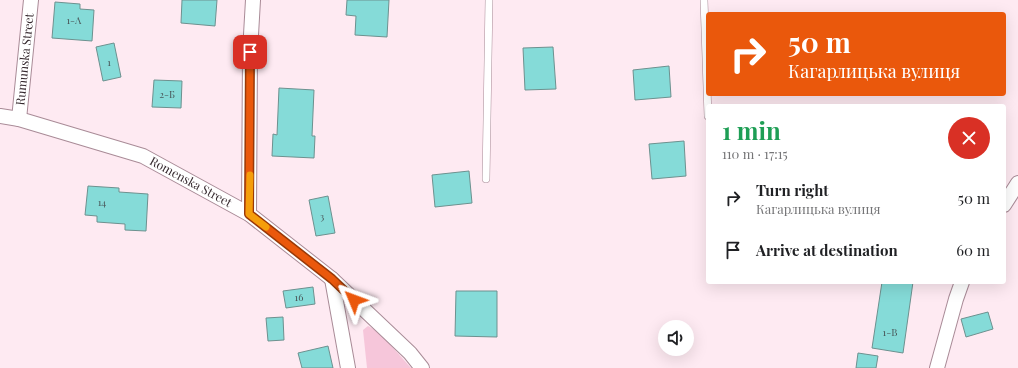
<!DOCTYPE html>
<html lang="en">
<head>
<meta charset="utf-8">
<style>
  :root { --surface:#fff; --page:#f2f2f2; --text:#202124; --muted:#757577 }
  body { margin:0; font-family:"Playfair Display",serif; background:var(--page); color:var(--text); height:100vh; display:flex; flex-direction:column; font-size:15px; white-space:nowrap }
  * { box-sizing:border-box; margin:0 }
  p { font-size:13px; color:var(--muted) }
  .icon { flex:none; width:22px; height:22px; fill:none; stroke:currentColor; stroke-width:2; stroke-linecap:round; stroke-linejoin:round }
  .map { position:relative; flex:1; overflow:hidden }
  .panel { position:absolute; left:706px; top:104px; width:300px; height:180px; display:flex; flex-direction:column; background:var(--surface); border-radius:4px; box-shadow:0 4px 16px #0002 }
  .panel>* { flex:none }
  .top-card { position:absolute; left:706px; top:12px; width:300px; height:84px; border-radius:4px; box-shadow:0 4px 16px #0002; background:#ea580c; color:#fff; overflow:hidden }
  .buttons { position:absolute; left:658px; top:320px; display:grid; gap:8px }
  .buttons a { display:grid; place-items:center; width:36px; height:36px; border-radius:50%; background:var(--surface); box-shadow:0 4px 16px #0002; font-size:20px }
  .pin { position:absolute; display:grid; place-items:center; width:34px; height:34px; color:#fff; margin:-17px; border-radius:8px; box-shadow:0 2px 6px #0006 }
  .me { position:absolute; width:44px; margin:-22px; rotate:314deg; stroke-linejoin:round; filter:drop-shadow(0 0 3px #0008) }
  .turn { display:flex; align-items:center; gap:14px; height:84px; padding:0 16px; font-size:18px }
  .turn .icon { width:52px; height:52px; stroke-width:2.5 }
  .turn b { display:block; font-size:28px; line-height:34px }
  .round { display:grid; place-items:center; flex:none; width:42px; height:42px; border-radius:21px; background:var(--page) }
  .summary { display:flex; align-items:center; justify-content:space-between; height:68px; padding:0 16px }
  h1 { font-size:24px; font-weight:700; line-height:30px; color:#1e9e55 }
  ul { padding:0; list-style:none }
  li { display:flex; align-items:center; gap:12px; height:52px; padding:0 16px }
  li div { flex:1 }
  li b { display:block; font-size:15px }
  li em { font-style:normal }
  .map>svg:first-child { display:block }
  .green { fill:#f6c6da }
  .building { fill:#85dbd8; stroke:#6d918f }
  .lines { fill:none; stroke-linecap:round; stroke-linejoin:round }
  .service-casing { stroke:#a98b97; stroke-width:8 }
  .minor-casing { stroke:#a98b97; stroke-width:16 }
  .service { stroke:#fff; stroke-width:7 }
  .minor { stroke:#fff; stroke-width:14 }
  .route-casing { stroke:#983908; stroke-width:10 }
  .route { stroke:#ea580c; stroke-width:7 }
  .slow { stroke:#f59e0b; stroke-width:7 }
  .labels { text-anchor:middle; stroke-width:3; stroke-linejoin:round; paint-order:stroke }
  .number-label { font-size:10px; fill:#495658 }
  .street-label { font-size:12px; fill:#35292e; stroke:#fff }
</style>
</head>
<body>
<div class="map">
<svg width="1018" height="368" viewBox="0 0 1018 368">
  <rect width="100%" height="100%" fill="#feeaf2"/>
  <polygon class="green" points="368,326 379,332 411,368 367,368 363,330"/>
  <g class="building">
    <polygon points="182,0 217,0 215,26 181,23"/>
    <polygon points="347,0 389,0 387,37 355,35 356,16 346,15"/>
    <polygon points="55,2 80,4 80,9 94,10 92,41 52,38"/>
    <polygon points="114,43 121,77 103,81 96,47"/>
    <polygon points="553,47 556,89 525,90 523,48"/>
    <polygon points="669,66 671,97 635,100 633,70"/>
    <polygon points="154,80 182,81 181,108 152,107"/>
    <polygon points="279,88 314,90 312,136 315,136 314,158 272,156 273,134 277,135"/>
    <polygon points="684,141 686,176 652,179 649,144"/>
    <polygon points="469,171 472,203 435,207 432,175"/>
    <polygon points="88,186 119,188 119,192 148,194 146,231 125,230 125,224 97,222 97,216 85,215"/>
    <polygon points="328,196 335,233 316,236 309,200"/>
    <polygon points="882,282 913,282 903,353 872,348"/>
    <polygon points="313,287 315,304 286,308 283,291"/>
    <polygon points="456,291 497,291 497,337 455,336"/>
    <polygon points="988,312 993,329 966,337 961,319"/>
    <polygon points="283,317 284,340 268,341 266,318"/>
    <polygon points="328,346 333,368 302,368 298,353"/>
    <polygon points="858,353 878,356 876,368 856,368"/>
  </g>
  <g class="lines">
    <defs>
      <g id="service">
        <polyline points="704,0 708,116"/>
        <polyline points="486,179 489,0"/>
      </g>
      <g id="minor">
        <path id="s1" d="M 0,116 L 19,119 L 143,156 L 249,214 L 332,279 L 410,353 L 422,368"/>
        <path id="s2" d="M 19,119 L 31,0"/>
        <polyline points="1004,205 1018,183"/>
        <polyline points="249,214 250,52 253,0"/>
        <polyline points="332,279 348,368"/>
        <polyline points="937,368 956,299 962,282"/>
      </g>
    </defs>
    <use href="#service" class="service-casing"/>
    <use href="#minor" class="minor-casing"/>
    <use href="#service" class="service"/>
    <use href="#minor" class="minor"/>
  </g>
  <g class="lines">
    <defs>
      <polyline id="route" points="250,52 249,214 332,279 354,300"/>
    </defs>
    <use href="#route" class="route-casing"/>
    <use href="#route" class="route"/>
    <polyline class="slow" points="250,175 249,214 266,227"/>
  </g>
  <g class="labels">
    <g class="number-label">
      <text x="74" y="24">1-А</text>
      <text x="109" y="66">1</text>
      <text x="167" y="98">2-Б</text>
      <text x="102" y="206">14</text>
      <text x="322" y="220">3</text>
      <text x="299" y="301">16</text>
      <text x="890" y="336">1-В</text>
    </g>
    <g class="street-label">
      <text dy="4" stroke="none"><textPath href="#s2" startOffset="60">Rumunska Street</textPath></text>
      <text dy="4" stroke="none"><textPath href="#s1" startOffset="203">Romenska Street</textPath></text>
    </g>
  </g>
</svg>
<div class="buttons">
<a><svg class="icon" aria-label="sound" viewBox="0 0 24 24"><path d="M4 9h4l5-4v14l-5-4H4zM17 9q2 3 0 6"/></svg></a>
</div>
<div class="pin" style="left:250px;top:52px;background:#d93025"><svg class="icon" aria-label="arrive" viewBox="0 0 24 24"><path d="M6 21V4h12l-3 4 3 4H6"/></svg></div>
<svg class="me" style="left:354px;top:300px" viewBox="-20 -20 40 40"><path d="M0-17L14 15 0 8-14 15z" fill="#ea580c" stroke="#fff" stroke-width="4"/></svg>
<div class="top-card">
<div class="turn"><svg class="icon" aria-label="right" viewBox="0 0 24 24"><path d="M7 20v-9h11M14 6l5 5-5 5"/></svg><div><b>50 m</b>Кагарлицька вулиця</div></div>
</div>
<section class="panel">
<div class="summary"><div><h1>1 min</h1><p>110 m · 17:15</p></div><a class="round" style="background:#d93025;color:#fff"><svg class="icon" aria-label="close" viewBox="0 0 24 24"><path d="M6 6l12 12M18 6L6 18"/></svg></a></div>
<ul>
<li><svg class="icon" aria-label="right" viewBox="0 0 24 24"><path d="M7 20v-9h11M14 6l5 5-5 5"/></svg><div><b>Turn right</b><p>Кагарлицька вулиця</p></div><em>50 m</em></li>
<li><svg class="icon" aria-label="arrive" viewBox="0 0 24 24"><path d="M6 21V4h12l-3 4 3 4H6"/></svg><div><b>Arrive at destination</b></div><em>60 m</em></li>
</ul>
</section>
</div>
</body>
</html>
